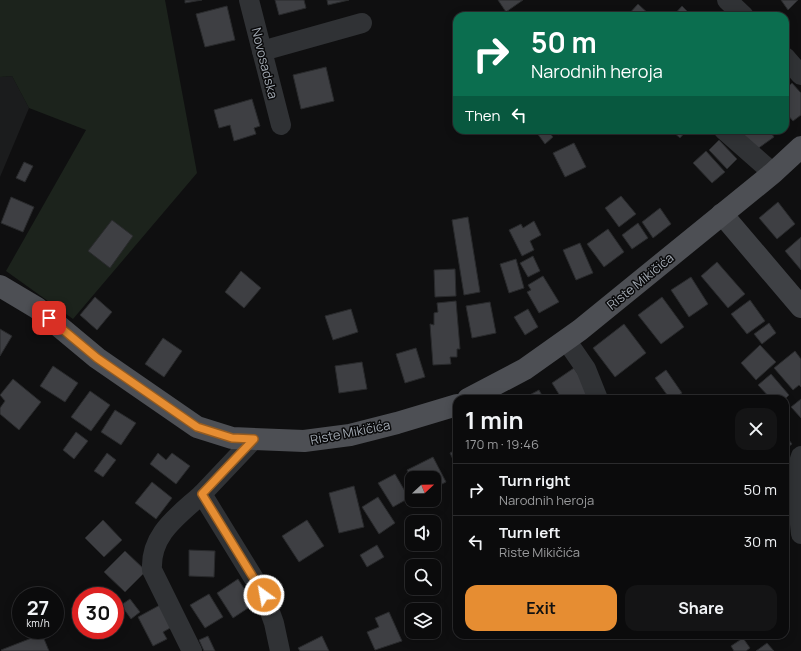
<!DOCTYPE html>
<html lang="en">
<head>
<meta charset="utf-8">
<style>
  :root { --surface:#0b0b0c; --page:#141415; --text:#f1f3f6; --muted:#9a9b9d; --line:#2b2b2d; --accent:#e68d32 }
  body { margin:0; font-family:Manrope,sans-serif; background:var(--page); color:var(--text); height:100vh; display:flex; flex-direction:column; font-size:15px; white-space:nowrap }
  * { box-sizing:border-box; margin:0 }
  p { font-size:13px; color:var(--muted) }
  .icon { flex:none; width:22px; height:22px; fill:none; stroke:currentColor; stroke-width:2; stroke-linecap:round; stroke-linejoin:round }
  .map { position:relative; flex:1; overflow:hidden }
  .drawer { position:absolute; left:453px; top:395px; width:336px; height:244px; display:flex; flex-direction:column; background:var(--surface); border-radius:12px; box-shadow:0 2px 10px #0003,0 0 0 1px var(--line) }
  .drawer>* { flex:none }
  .guide { position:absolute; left:453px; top:12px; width:336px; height:122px; border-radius:12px; box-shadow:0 2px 10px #0003,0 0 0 1px var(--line); background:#0b6e4f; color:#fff; overflow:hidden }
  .needle { width:26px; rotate:68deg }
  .buttons { position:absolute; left:405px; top:471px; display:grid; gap:8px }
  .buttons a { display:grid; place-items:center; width:36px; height:36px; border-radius:8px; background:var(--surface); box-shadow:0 2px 10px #0003,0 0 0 1px var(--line); font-size:20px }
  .speed { position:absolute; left:12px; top:587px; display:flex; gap:8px; font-size:20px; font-weight:700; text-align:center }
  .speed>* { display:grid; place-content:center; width:52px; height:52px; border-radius:50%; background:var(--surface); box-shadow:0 2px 10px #0003,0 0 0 1px var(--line); line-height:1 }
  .speed small { font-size:10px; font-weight:400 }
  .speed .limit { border:6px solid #d22; background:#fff; color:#111 }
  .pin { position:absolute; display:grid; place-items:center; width:34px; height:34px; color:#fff; margin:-17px; border-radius:8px; box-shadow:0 2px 6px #0006 }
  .me { position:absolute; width:44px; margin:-22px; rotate:328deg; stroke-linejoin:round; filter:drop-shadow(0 0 3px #0008) }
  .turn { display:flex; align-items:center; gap:14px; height:84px; padding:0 12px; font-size:18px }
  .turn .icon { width:52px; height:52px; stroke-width:2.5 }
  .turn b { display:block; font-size:28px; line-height:34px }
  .then { display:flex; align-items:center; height:38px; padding:0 12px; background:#0003; gap:8px; font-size:15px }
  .round { display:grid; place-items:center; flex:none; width:42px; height:42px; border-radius:12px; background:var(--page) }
  .overview { display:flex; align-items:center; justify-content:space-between; height:68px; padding:0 12px }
  h1 { font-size:24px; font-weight:700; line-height:30px }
  .primary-button { display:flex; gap:8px; margin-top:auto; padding:8px 12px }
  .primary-button a { flex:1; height:46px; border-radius:12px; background:var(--accent); color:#111; font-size:16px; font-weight:700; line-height:46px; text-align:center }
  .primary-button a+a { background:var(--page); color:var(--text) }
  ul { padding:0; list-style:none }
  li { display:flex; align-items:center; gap:12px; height:52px; padding:0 12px; border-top:1px solid var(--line) }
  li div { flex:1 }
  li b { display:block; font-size:15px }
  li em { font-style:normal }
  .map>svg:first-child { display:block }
  .built { fill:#1b1c1d }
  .green { fill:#1c231c }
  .building { fill:#3e3f43; stroke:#292a2c }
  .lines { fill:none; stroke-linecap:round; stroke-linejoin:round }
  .street { stroke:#303235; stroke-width:20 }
  .secondary { stroke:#3f4145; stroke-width:22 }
  .primary { stroke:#4d4f54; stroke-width:22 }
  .route-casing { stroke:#965c20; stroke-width:10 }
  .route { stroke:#e68d32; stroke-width:7 }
  .labels { text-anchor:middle; stroke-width:3; stroke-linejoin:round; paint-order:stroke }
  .street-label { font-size:13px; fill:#a1a8b1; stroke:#0a0a0b }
</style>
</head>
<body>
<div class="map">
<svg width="801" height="651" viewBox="0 0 801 651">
  <rect width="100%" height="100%" fill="#0f0f10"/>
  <polygon class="built" points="12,76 29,108 0,177 0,77"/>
  <polygon class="green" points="0,0 165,0 197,173 73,319 6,271 86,130 29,108 12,76 0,77"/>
  <g class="building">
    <polygon points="185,0 202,0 185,3"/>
    <polygon points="275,0 304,0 306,8 279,15"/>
    <polygon points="327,0 349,0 328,5"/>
    <polygon points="498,0 523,0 506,12"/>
    <polygon points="781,0 798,0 788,10"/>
    <polygon points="638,4 651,16 629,16 628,15"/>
    <polygon points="227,6 235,40 205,47 196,14"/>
    <polygon points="682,6 692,16 673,16"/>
    <polygon points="326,67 334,101 301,109 293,75"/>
    <polygon points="792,83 801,93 801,115 793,121 785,112 785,90"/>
    <polygon points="252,99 260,126 254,128 256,134 234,141 230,125 219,128 214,110"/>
    <polygon points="540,130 547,130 553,137 545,144 537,133"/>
    <polygon points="554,130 565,130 558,135"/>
    <polygon points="671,130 687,130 680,138"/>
    <polygon points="737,130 769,130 774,137 753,152"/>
    <polygon points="719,140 737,159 727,169 709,150"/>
    <polygon points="574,143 586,167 565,177 553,153"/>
    <polygon points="706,151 725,172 712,183 693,163"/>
    <polygon points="24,162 33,166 25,182 16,178"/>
    <polygon points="621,196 636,214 619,227 605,208"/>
    <polygon points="11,197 34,207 23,232 1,223"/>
    <polygon points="778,202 795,224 777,239 759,218"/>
    <polygon points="660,208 671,224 653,238 642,222"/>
    <polygon points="468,217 480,292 464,295 452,220"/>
    <polygon points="112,220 133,236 110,268 88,251"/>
    <polygon points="534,221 541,235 530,241 534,250 522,256 509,230 521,224 523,228"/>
    <polygon points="638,223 648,238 632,249 622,235"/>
    <polygon points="608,229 624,252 604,267 587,244"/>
    <polygon points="801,237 801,270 785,251"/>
    <polygon points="580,243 593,273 576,280 563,250"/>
    <polygon points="533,256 540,271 528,277 520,263"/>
    <polygon points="516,259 524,288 509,293 500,264"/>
    <polygon points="717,262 745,294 728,308 701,276"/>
    <polygon points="455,269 456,296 435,297 434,270"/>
    <polygon points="241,271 261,288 244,308 225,292"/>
    <polygon points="543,276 559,302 539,313 527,292 531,290 528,285"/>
    <polygon points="691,277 708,304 689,317 671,290"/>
    <polygon points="95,297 112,312 97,330 80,315"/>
    <polygon points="662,297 684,327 661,344 638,315"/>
    <polygon points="750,300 765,321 747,334 731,314"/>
    <polygon points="456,301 460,349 457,349 457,357 450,357 451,364 433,365 430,324 434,325 434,313 438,312 437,303"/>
    <polygon points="490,302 496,333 472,338 466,306"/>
    <polygon points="351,309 358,332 333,340 325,316"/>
    <polygon points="528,309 538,327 525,335 514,317"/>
    <polygon points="769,323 776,333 762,344 754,334"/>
    <polygon points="624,324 646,353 615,377 593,348"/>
    <polygon points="0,329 12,336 0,356"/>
    <polygon points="163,338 182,351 164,377 145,364"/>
    <polygon points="760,345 776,362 756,380 741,363"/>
    <polygon points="416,348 425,377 405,383 396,354"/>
    <polygon points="795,351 801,359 801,387 799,385 793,390 774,368"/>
    <polygon points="362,362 367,389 339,393 335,366"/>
    <polygon points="53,366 78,383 65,402 40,386"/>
    <polygon points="574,368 591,394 584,399 562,399 552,383"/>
    <polygon points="666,370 682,393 673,399 670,399 655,378"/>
    <polygon points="771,374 789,395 785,399 771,399 758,385"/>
    <polygon points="13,379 41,402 19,430 0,414 0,408 5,401 0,395"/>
    <polygon points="539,390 544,399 522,399"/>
    <polygon points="90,391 110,405 91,431 71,417"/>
    <polygon points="801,399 801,418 791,407"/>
    <polygon points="115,410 136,423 121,445 101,432"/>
    <polygon points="76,432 88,441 74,459 63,450"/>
    <polygon points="785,435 792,444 785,449"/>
    <polygon points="457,449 457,468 450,453"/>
    <polygon points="107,453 116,460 103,477 94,471"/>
    <polygon points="158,453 166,460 172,453 190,466 176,484 150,464"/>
    <polygon points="433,457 446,482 434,488 434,478 412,479 407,470"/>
    <polygon points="395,474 409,498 393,507 378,483"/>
    <polygon points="152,482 172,498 156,519 135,503"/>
    <polygon points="354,486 364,527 339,533 329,493"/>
    <polygon points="378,497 395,523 379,534 362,507"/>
    <polygon points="103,520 122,540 104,557 85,538"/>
    <polygon points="307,520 324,546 299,562 282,536"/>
    <polygon points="377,545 384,557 367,567 360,555"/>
    <polygon points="189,550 215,551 214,577 189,576"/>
    <polygon points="125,551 146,571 125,592 104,572"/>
    <polygon points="238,579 254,604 233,618 217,593"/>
    <polygon points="209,594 223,617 205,628 190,605"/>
    <polygon points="130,599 140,612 131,619 121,605"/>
    <polygon points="81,602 81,622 71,609"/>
    <polygon points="160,605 172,627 163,632 167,639 153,646 138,617"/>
    <polygon points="389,612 402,641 375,650 367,632 379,627 375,618"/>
    <polygon points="42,634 49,651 2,651 1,650"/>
    <polygon points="208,636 215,651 204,651 199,640"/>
    <polygon points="322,636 329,651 300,651 298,648"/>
    <polygon points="743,638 750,648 746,651 734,651 731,646"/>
    <polygon points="767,643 774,651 756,651"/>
  </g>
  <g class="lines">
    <g class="street">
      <polyline points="249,0 281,125"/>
      <polyline points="727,0 744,16"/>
      <polyline points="262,51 362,23"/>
      <polyline points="785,57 801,75"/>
      <polyline points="724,130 773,173"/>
      <polyline points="566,340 586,369 598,399"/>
      <polyline points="254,439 202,494 264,595 274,623 280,651"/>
      <polyline points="801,456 795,475 801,534"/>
      <path d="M 192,651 L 152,570 C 150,534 178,516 202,494"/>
    </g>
    <polyline class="secondary" points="722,214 801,307"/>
    <g class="primary">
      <polyline points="0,286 37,308 97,358 197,427 232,438 304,441 350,435 397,423 457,405"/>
      <polyline points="468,399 525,369 580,330 773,173 801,147"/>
    </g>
  </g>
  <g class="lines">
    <defs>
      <polyline id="route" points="49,318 97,358 197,427 232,438 254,439 202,494 264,595"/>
    </defs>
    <use href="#route" class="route-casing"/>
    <use href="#route" class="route"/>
  </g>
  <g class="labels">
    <g class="street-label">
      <text transform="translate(265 63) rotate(76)" y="5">Novosadska</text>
      <text transform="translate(640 281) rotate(-39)" y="5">Riste Mikičića</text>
      <text transform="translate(350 432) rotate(-11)" y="5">Riste Mikičića</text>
    </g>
  </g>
</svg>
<div class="buttons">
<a><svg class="needle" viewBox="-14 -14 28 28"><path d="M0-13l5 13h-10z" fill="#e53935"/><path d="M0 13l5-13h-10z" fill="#9a9b9d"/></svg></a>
<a><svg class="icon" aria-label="sound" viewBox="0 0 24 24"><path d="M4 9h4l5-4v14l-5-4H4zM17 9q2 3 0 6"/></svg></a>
<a><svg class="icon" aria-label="search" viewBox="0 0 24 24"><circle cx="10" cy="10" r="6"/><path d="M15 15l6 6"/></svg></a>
<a><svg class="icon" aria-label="layers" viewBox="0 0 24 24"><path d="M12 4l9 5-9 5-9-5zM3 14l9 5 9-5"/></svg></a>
</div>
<div class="speed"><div>27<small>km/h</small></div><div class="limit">30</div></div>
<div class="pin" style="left:49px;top:318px;background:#d93025"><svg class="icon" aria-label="arrive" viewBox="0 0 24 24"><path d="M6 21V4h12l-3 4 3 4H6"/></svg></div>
<svg class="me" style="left:264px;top:595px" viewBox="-20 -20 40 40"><circle r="17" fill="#e68d32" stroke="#fff" stroke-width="3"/><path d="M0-11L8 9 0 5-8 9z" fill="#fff"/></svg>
<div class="guide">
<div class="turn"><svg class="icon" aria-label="right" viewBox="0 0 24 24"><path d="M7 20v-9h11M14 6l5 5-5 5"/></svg><div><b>50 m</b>Narodnih heroja</div></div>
<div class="then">Then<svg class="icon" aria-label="left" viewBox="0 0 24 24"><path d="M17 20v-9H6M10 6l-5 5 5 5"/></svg></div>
</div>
<section class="drawer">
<div class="overview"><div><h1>1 min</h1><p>170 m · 19:46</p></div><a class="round"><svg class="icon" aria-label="close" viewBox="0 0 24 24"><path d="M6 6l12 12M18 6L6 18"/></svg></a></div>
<ul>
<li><svg class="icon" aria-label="right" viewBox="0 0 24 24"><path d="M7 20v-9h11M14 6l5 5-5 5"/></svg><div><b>Turn right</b><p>Narodnih heroja</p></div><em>50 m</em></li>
<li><svg class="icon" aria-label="left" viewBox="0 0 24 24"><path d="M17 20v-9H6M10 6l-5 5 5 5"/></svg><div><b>Turn left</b><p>Riste Mikičića</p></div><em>30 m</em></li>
</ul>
<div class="primary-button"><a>Exit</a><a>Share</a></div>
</section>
</div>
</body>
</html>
